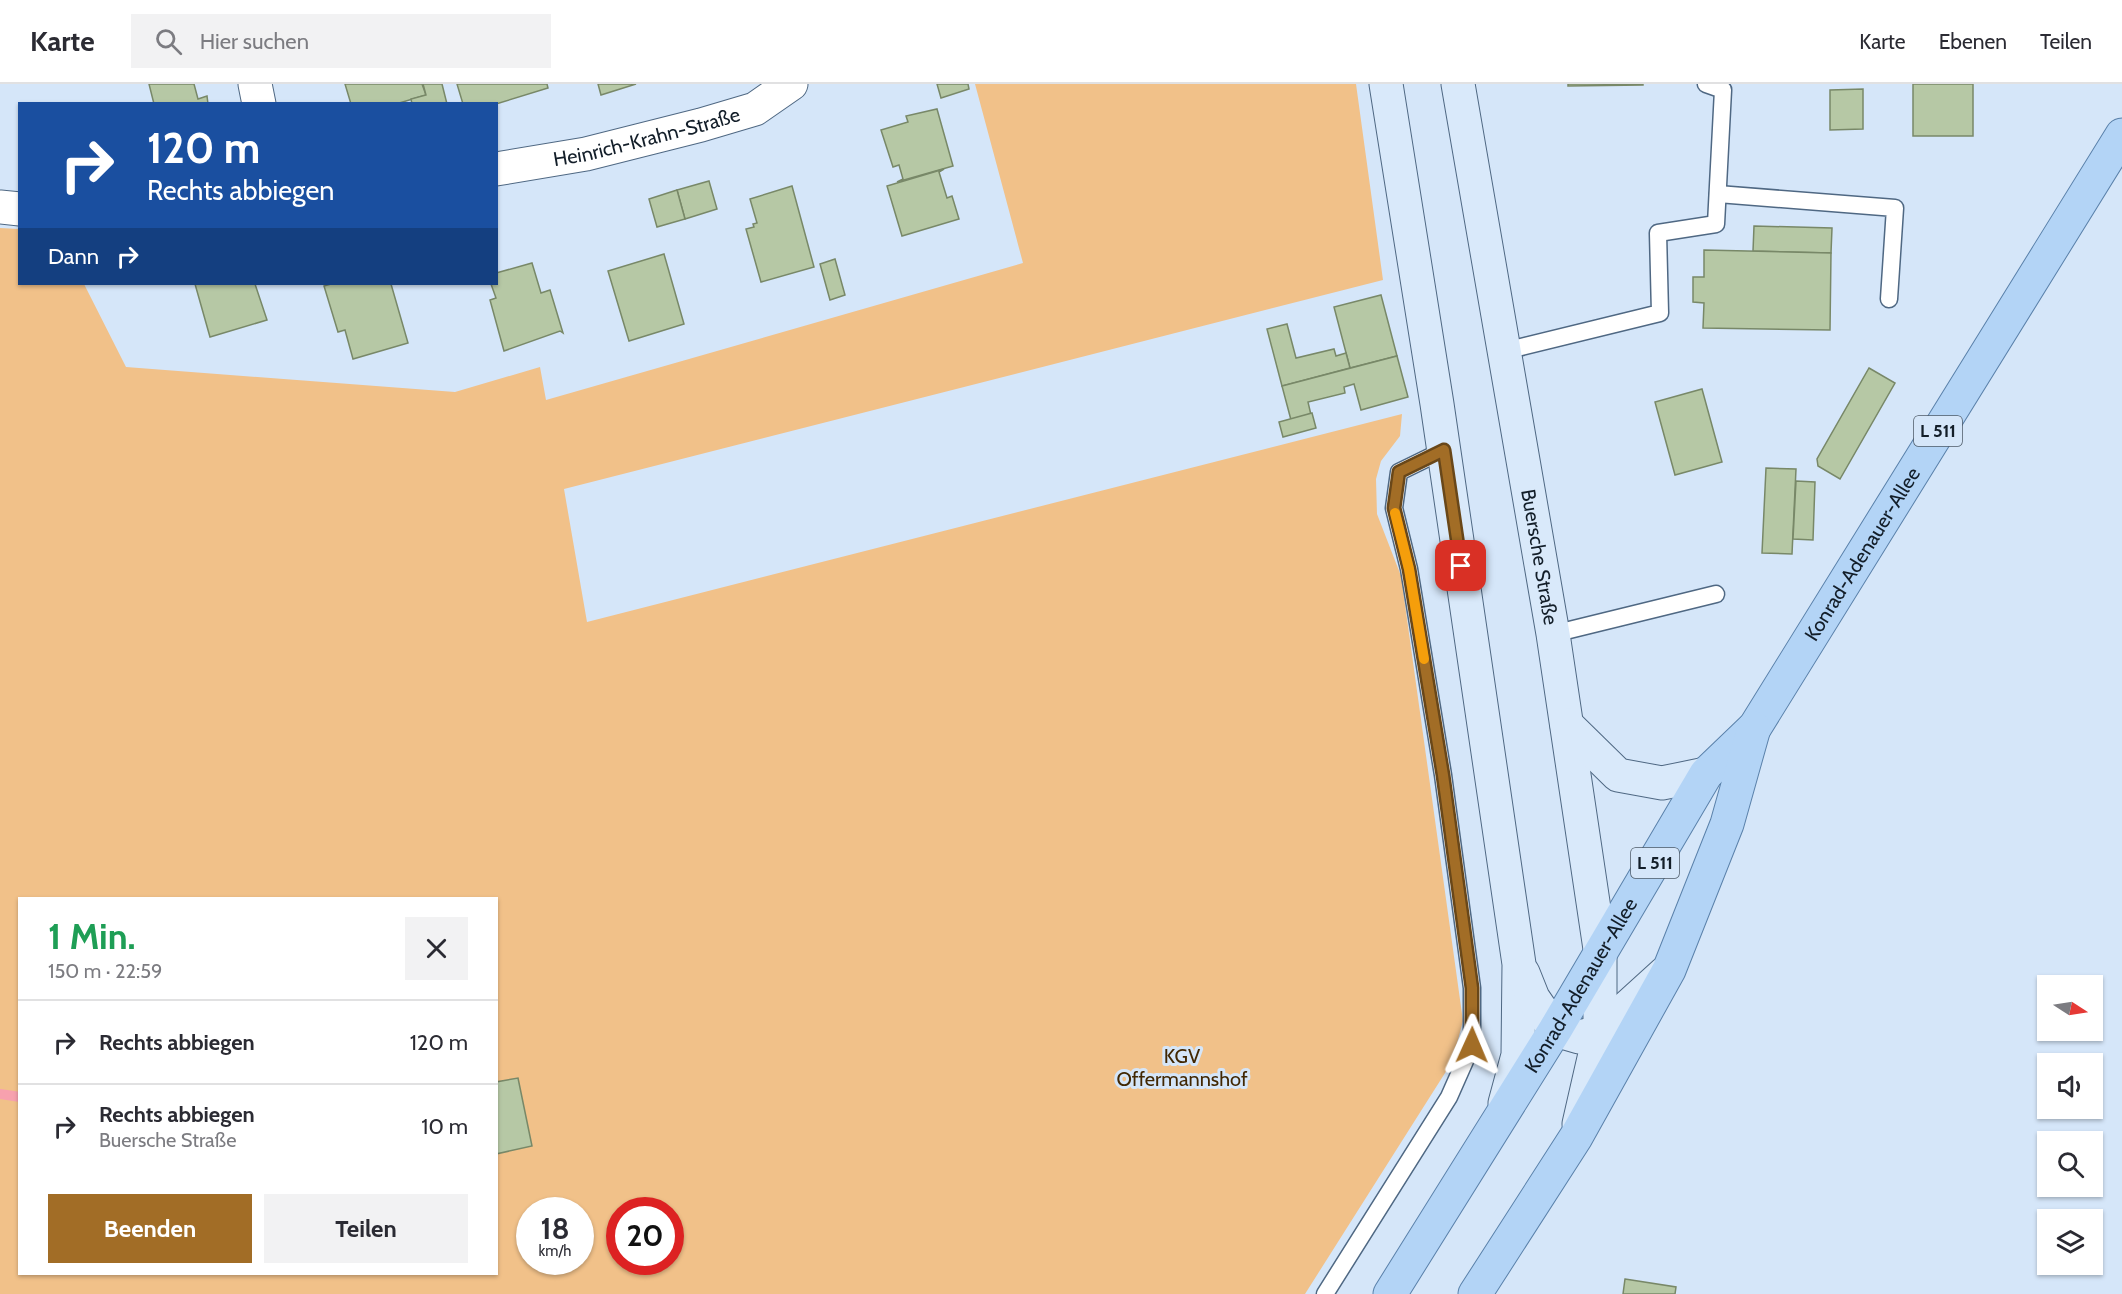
<!DOCTYPE html>
<html lang="de">
<head>
<meta charset="utf-8">
<style>
  :root { --surface:#fff; --page:#f2f2f3; --text:#2b2b33; --muted:#7c7c81; --line:#e1e1e2; --accent:#a26d26 }
  body { margin:0; font-family:Cabin,sans-serif; background:var(--page); color:var(--text); height:100vh; display:flex; flex-direction:column; font-size:22px; white-space:nowrap }
  * { box-sizing:border-box; margin:0 }
  p { font-size:20px; color:var(--muted) }
  .icon { flex:none; width:33px; height:33px; fill:none; stroke:currentColor; stroke-width:2; stroke-linecap:round; stroke-linejoin:round }
  .map { position:relative; flex:1; overflow:hidden }
  .side { position:absolute; left:18px; top:813px; width:480px; height:378px; display:flex; flex-direction:column; background:var(--surface); border-radius:0px; box-shadow:0 2px 4px #0004 }
  .side>* { flex:none }
  .banner { position:absolute; left:18px; top:18px; width:480px; height:183px; border-radius:0px; box-shadow:0 2px 4px #0004; background:#1a4fa0; color:#fff; overflow:hidden }
  .needle { width:39px; rotate:102deg }
  .tools { position:absolute; left:2037px; top:891px; display:grid; gap:12px }
  .tools a { display:grid; place-items:center; width:66px; height:66px; border-radius:0px; background:var(--surface); box-shadow:0 2px 4px #0004; font-size:30px }
  .speed { position:absolute; left:516px; top:1113px; display:flex; gap:12px; font-size:30px; font-weight:700; text-align:center }
  .speed>* { display:grid; place-content:center; width:78px; height:78px; border-radius:50%; background:var(--surface); box-shadow:0 2px 4px #0004; line-height:1 }
  .speed small { font-size:15px; font-weight:400 }
  .speed .limit { border:9px solid #d22; background:#fff; color:#111 }
  .pin { position:absolute; display:grid; place-items:center; width:51px; height:51px; color:#fff; margin:-26px; border-radius:12px; box-shadow:0 3px 9px #0006 }
  .me { position:absolute; width:66px; margin:-33px; rotate:1deg; stroke-linejoin:round; filter:drop-shadow(0 0 4px #0008) }
  .turn { display:flex; align-items:center; gap:21px; height:126px; padding:0 30px; font-size:27px }
  .turn .icon { width:78px; height:78px; stroke-width:2.5 }
  .turn b { display:block; font-size:42px; line-height:51px }
  .then { display:flex; align-items:center; height:57px; padding:0 30px; background:#0003; gap:12px; font-size:22px }
  .round { display:grid; place-items:center; flex:none; width:63px; height:63px; border-radius:0px; background:var(--page) }
  .overview { display:flex; align-items:center; justify-content:space-between; height:102px; padding:0 30px }
  h1 { font-size:36px; font-weight:700; line-height:45px; color:#1e9e55 }
  .action { display:flex; gap:12px; margin-top:auto; padding:12px 30px }
  .action a { flex:1; height:69px; border-radius:0px; background:var(--accent); color:#fff; font-size:24px; font-weight:700; line-height:69px; text-align:center }
  .action a+a { background:var(--page); color:var(--text) }
  ul { padding:0; list-style:none }
  li { display:flex; align-items:center; gap:18px; height:84px; padding:0 30px; border-top:2px solid var(--line) }
  li div { flex:1 }
  li b { display:block; font-size:22px }
  li em { font-style:normal }
  header { display:flex; align-items:center; gap:36px; box-sizing:border-box; height:84px; padding:0 30px; background:var(--surface); border-bottom:2px solid var(--line) }
  header strong { font-size:28px }
  nav { display:flex; gap:33px; margin-inline-start:auto; font-size:21px }
  .search { width:420px; height:54px; background:var(--page); display:flex; align-items:center; gap:15px; box-sizing:border-box; padding:0 21px; border-radius:0px; color:var(--muted); font-size:22px }
  .map>svg:first-child { display:block }
  .green { fill:#f1c189; fill-rule:evenodd }
  .lines { fill:none; stroke-linecap:round; stroke-linejoin:round }
  .stream { stroke:#f7a1ae; stroke-width:10 }
  .building { fill:#b6c8a5; stroke:#788868; stroke-width:1.5 }
  .lane-casing { stroke:#4f6883; stroke-width:19 }
  .street-casing { stroke:#4f6883; stroke-width:35 }
  .secondary-casing { stroke:#4f6883; stroke-width:35 }
  .primary-casing { stroke:#5a81aa; stroke-width:35 }
  .lane { stroke:#fff; stroke-width:16 }
  .street { stroke:#fff; stroke-width:33 }
  .secondary { stroke:#d9e9fa; stroke-width:33 }
  .primary { stroke:#b3d4f6; stroke-width:33 }
  .route-casing { stroke:#694719; stroke-width:15 }
  .route { stroke:#a26d26; stroke-width:10 }
  .slow { stroke:#f59e0b; stroke-width:10 }
  .labels { text-anchor:middle; stroke-width:6; stroke-linejoin:round; paint-order:stroke }
  .shield { fill:#d5e6f9; stroke:#4d5a67; stroke-width:1.5 }
  .shield-label { font-size:18px; font-weight:bold; fill:#131e29 }
  .street-label { font-size:20px; fill:#131e29; stroke:#d5e6f9 }
  .park-label { font-size:20px; fill:#412702; stroke:#d5e6f9 }
</style>
</head>
<body>
<header>
<strong>Karte</strong>
<div class="search"><svg class="icon" aria-label="search" viewBox="0 0 24 24"><circle cx="10" cy="10" r="6"/><path d="M15 15l6 6"/></svg>Hier suchen</div>
<nav><a>Karte</a><a>Ebenen</a><a>Teilen</a></nav>
</header>
<div class="map">
<svg width="2122" height="1210" viewBox="0 0 2122 1210">
  <rect width="100%" height="100%" fill="#d5e6f9"/>
  <path class="green" d="M 975,0 L 1356,0 L 1383,196 L 564,405 L 587,538 L 1402,330 L 1400,352 L 1381,377 L 1376,395 L 1377,430 L 1401,492 L 1463,937 L 1452,978 L 1305,1210 L 0,1210 L 0,144 L 19,145 L 20,200 L 84,200 L 126,283 L 455,308 L 540,283 L 546,316 L 1023,179 ZM 20,814 L 496,814 L 496,1190 L 20,1190 ZM 530,1126 L 580,1126 L 580,1178 L 530,1178 ZM 620,1126 L 670,1126 L 670,1178 L 620,1178 Z"/>
  <g class="lines">
    <polyline class="stream" points="0,1010 20,1013"/>
  </g>
  <g class="building">
    <polygon points="149,0 194,0 198,15 207,12 208,20 154,20"/>
    <polygon points="345,0 422,0 426,11 396,20 351,20"/>
    <polygon points="423,0 442,0 447,20 412,20 411,15 426,11"/>
    <polygon points="457,0 547,0 548,4 496,20 463,20"/>
    <polygon points="598,0 636,0 601,11"/>
    <polygon points="937,0 968,0 969,5 941,14"/>
    <polygon points="1568,0 1643,0 1643,1 1568,2"/>
    <rect x="1913" y="0" width="60" height="52"/>
    <polygon points="1863,5 1863,45 1830,46 1830,6"/>
    <polygon points="937,25 953,82 897,98 903,95 899,81 893,83 881,46 908,38 906,32"/>
    <polygon points="944,85 939,88 947,114 952,112 959,135 902,152 887,102"/>
    <polygon points="709,97 717,125 685,135 677,106"/>
    <polygon points="792,102 814,183 761,198 746,145 754,143 753,140 757,139 750,115"/>
    <polygon points="677,106 685,135 657,143 649,115"/>
    <polygon points="1754,142 1832,144 1831,169 1753,167"/>
    <polygon points="1704,166 1831,169 1830,246 1703,244 1704,219 1693,218 1693,193 1704,193"/>
    <polygon points="664,170 684,240 629,257 608,187"/>
    <polygon points="835,175 845,211 830,216 820,180"/>
    <polygon points="532,179 541,209 550,206 563,249 560,247 504,267 490,216 496,214 491,200 496,200 496,189"/>
    <polygon points="195,200 255,200 267,236 210,253"/>
    <polygon points="331,200 391,200 408,259 353,275 345,246 338,248 324,202"/>
    <polygon points="1381,211 1397,272 1350,284 1334,223"/>
    <polygon points="1287,240 1296,274 1334,265 1336,272 1346,269 1350,284 1282,302 1267,245"/>
    <polygon points="1397,272 1408,313 1361,326 1354,300 1344,303 1345,309 1308,318 1311,331 1291,336 1282,302"/>
    <polygon points="1869,284 1895,299 1840,395 1818,382 1817,375"/>
    <polygon points="1702,305 1722,378 1675,391 1655,318"/>
    <polygon points="1312,329 1316,344 1283,353 1279,338"/>
    <polygon points="1766,384 1796,385 1792,470 1762,469"/>
    <polygon points="1796,397 1815,398 1813,456 1793,455"/>
    <polygon points="518,994 532,1062 496,1070 496,998"/>
    <polygon points="1625,1195 1676,1203 1675,1210 1623,1210"/>
  </g>
  <g class="lines">
    <defs>
      <g id="lane">
        <polyline points="1718,110 1895,124 1889,215"/>
        <polyline points="1505,267 1660,229 1658,149 1716,140 1723,6 1706,0"/>
        <polyline points="1553,550 1716,510"/>
        <polyline points="1325,1210 1449,1013 1472,961 1472,904 1443,691 1409,485 1394,424 1399,388 1444,366"/>
      </g>
      <g id="street">
        <polyline points="255,0 259,20"/>
        <path id="s1" d="M 496,85 L 586,70 L 701,41 L 755,25 L 791,0"/>
        <polyline points="0,123 20,125"/>
      </g>
      <g id="secondary">
        <polyline points="1386,0 1437,320 1519,880 1518,971 1505,1019"/>
        <path id="s2" d="M 1458,0 L 1553,550 L 1600,865 L 1600,948 L 1579,1040"/>
        <polyline points="1567,641 1618,691 1662,699 1706,690"/>
        <polyline points="1523,889 1533,914 1555,946 1579,953 1600,948 1665,889"/>
      </g>
      <g id="primary">
        <path id="s3" d="M 1390,1210 L 1555,946 L 1706,690 L 1755,643 L 2122,51"/>
        <polyline points="1475,1210 1576,1053 1669,886 1727,740 1754,644"/>
      </g>
    </defs>
    <use href="#lane" class="lane-casing"/>
    <use href="#street" class="street-casing"/>
    <use href="#secondary" class="secondary-casing"/>
    <use href="#primary" class="primary-casing"/>
    <use href="#lane" class="lane"/>
    <use href="#street" class="street"/>
    <use href="#secondary" class="secondary"/>
    <use href="#primary" class="primary"/>
  </g>
  <g class="lines">
    <defs>
      <polyline id="route" points="1461,482 1444,366 1399,388 1394,424 1409,485 1443,691 1472,904 1472,961"/>
    </defs>
    <use href="#route" class="route-casing"/>
    <use href="#route" class="route"/>
    <polyline class="slow" points="1395,429 1409,485 1424,575"/>
  </g>
  <g class="labels">
    <g class="shield">
      <rect x="1914" y="332" width="48" height="30" rx="4.5"/>
      <rect x="1631" y="764" width="48" height="30" rx="4.5"/>
    </g>
    <g class="shield-label">
      <text x="1938" y="353">L 511</text>
      <text x="1655" y="785">L 511</text>
    </g>
    <g class="street-label">
      <text dy="7" stroke="none"><textPath href="#s1" startOffset="154">Heinrich-Krahn-Straße</textPath></text>
      <text dy="7" stroke="none"><textPath href="#s3" startOffset="880">Konrad-Adenauer-Allee</textPath></text>
      <text dy="7" stroke="none"><textPath href="#s2" startOffset="480">Buersche Straße</textPath></text>
      <text dy="7" stroke="none"><textPath href="#s3" startOffset="363">Konrad-Adenauer-Allee</textPath></text>
    </g>
    <g class="park-label">
      <text x="1182" y="979">KGV<tspan x="1182" dy="23">Offermannshof</tspan></text>
    </g>
  </g>
</svg>
<div class="tools">
<a><svg class="needle" viewBox="-14 -14 28 28"><path d="M0-13l5 13h-10z" fill="#e53935"/><path d="M0 13l5-13h-10z" fill="#7c7c81"/></svg></a>
<a><svg class="icon" aria-label="sound" viewBox="0 0 24 24"><path d="M4 9h4l5-4v14l-5-4H4zM17 9q2 3 0 6"/></svg></a>
<a><svg class="icon" aria-label="search" viewBox="0 0 24 24"><circle cx="10" cy="10" r="6"/><path d="M15 15l6 6"/></svg></a>
<a><svg class="icon" aria-label="layers" viewBox="0 0 24 24"><path d="M12 4l9 5-9 5-9-5zM3 14l9 5 9-5"/></svg></a>
</div>
<div class="speed"><div>18<small>km/h</small></div><div class="limit">20</div></div>
<div class="pin" style="left:1461px;top:482px;background:#d93025"><svg class="icon" aria-label="arrive" viewBox="0 0 24 24"><path d="M6 21V4h12l-3 4 3 4H6"/></svg></div>
<svg class="me" style="left:1472px;top:961px" viewBox="-20 -20 40 40"><path d="M0-17L14 15 0 8-14 15z" fill="#a26d26" stroke="#fff" stroke-width="4"/></svg>
<div class="banner">
<div class="turn"><svg class="icon" aria-label="right" viewBox="0 0 24 24"><path d="M7 20v-9h11M14 6l5 5-5 5"/></svg><div><b>120 m</b>Rechts abbiegen</div></div>
<div class="then">Dann<svg class="icon" aria-label="right" viewBox="0 0 24 24"><path d="M7 20v-9h11M14 6l5 5-5 5"/></svg></div>
</div>
<section class="side">
<div class="overview"><div><h1>1 Min.</h1><p>150 m · 22:59</p></div><a class="round"><svg class="icon" aria-label="close" viewBox="0 0 24 24"><path d="M6 6l12 12M18 6L6 18"/></svg></a></div>
<ul>
<li><svg class="icon" aria-label="right" viewBox="0 0 24 24"><path d="M7 20v-9h11M14 6l5 5-5 5"/></svg><div><b>Rechts abbiegen</b></div><em>120 m</em></li>
<li><svg class="icon" aria-label="right" viewBox="0 0 24 24"><path d="M7 20v-9h11M14 6l5 5-5 5"/></svg><div><b>Rechts abbiegen</b><p>Buersche Straße</p></div><em>10 m</em></li>
</ul>
<div class="action"><a>Beenden</a><a>Teilen</a></div>
</section>
</div>
</body>
</html>
